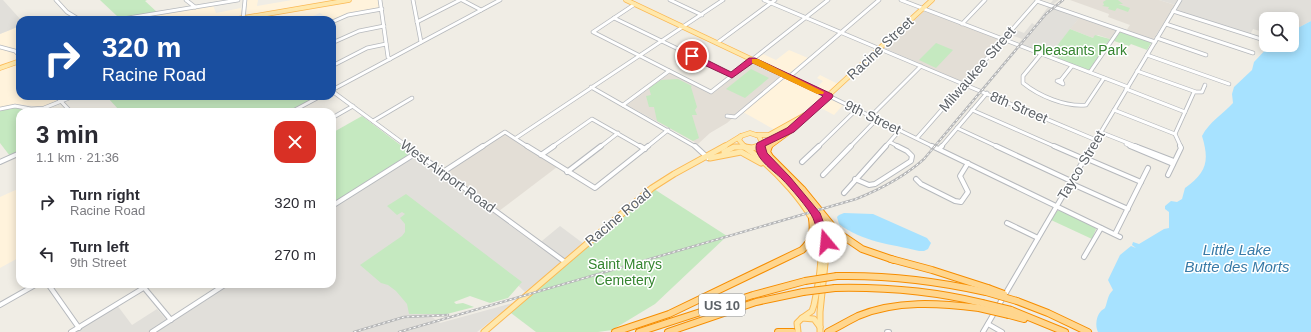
<!DOCTYPE html>
<html lang="en">
<head>
<meta charset="utf-8">
<style>
  :root { --surface:#fff; --page:#f7f7f7; --text:#2b2b33; --muted:#7c7c81 }
  body { margin:0; font-family:Helvetica,sans-serif; background:var(--page); color:var(--text); height:100vh; display:flex; flex-direction:column; font-size:15px; white-space:nowrap }
  * { box-sizing:border-box; margin:0 }
  p { font-size:13px; color:var(--muted) }
  .icon { flex:none; width:22px; height:22px; fill:none; stroke:currentColor; stroke-width:2; stroke-linecap:round; stroke-linejoin:round }
  .map { position:relative; flex:1; overflow:hidden }
  .drawer { position:absolute; left:16px; top:108px; width:320px; height:180px; display:flex; flex-direction:column; background:var(--surface); border-radius:12px; box-shadow:0 2px 10px #0003 }
  .drawer>* { flex:none }
  .guide { position:absolute; left:16px; top:16px; width:320px; height:84px; border-radius:12px; box-shadow:0 2px 10px #0003; background:#1a4fa0; color:#fff; overflow:hidden }
  .controls { position:absolute; left:1259px; top:12px; display:grid; gap:8px }
  .controls a { display:grid; place-items:center; width:40px; height:40px; border-radius:8px; background:var(--surface); box-shadow:0 2px 10px #0003; font-size:20px }
  .pin { position:absolute; display:grid; place-items:center; width:34px; height:34px; color:#fff; margin:-17px; border:2px solid #fff; border-radius:50%; box-shadow:0 1px 4px #0007 }
  .me { position:absolute; width:44px; margin:-22px; rotate:343deg; stroke-linejoin:round; filter:drop-shadow(0 0 3px #0008) }
  .turn { display:flex; align-items:center; gap:14px; height:84px; padding:0 20px; font-size:18px }
  .turn .icon { width:52px; height:52px; stroke-width:2.5 }
  .turn b { display:block; font-size:28px; line-height:34px }
  .round { display:grid; place-items:center; flex:none; width:42px; height:42px; border-radius:12px; background:var(--page) }
  .head { display:flex; align-items:center; justify-content:space-between; height:68px; padding:0 20px }
  h1 { font-size:24px; font-weight:700; line-height:30px }
  ul { padding:0; list-style:none }
  li { display:flex; align-items:center; gap:12px; height:52px; padding:0 20px }
  li div { flex:1 }
  li b { display:block; font-size:15px }
  li em { font-style:normal }
  .map>svg:first-child { display:block }
  .commercial { fill:#fff3dc }
  .industrial { fill:#e1dfda }
  .education { fill:#e3ded6 }
  .green { fill:#c5e9c0 }
  .water { fill:#a7e2ff }
  .lines { fill:none; stroke-linecap:round; stroke-linejoin:round }
  .minor-far1-casing { stroke:#b6b9bd; stroke-width:4.5 }
  .minor-casing { stroke:#b6b9bd; stroke-width:6 }
  .major-far1-casing { stroke:#fbb954; stroke-width:5.5 }
  .major-casing { stroke:#fbb954; stroke-width:7 }
  .highway-far1-casing { stroke:#f68d00; stroke-width:6 }
  .highway-casing { stroke:#f68d00; stroke-width:8 }
  .minor-far1 { stroke:#fff; stroke-width:3 }
  .minor { stroke:#fff; stroke-width:4 }
  .major-far1 { stroke:#ffe8ac; stroke-width:4 }
  .major { stroke:#ffe8ac; stroke-width:5 }
  .highway-far1 { stroke:#ffd68e; stroke-width:5 }
  .highway { stroke:#ffd68e; stroke-width:6 }
  .rail-casing { stroke:#b6b7b8; stroke-width:2.5 }
  .rail { stroke:#fff; stroke-width:1; stroke-dasharray:2.5; stroke-linecap:butt }
  .highway-bridge-casing { stroke:#f68d00; stroke-width:8; stroke-linecap:butt }
  .highway-bridge { stroke:#ffd68e; stroke-width:6 }
  .route { fill:#db2777; stroke:#8e194d }
  .slow { fill:#f59e0b }
  .labels { text-anchor:middle; stroke-width:3; stroke-linejoin:round; paint-order:stroke }
  .shield { fill:#fff; stroke:#8e9195; stroke-width:1 }
  .shield-label { font-size:13px; font-weight:bold; fill:#5d6267 }
  .street-label { font-size:14px; fill:#5d6267; stroke:#fff }
  .park-label { font-size:14px; fill:#34842f; stroke:#fff }
  .water-label { font-size:15px; font-style:italic; fill:#377aa7; stroke:#fff }
</style>
</head>
<body>
<div class="map">
<svg width="1311" height="332" viewBox="0 0 1311 332">
  <rect width="100%" height="100%" fill="#f0ede5"/>
  <g class="commercial">
    <polygon points="247,0 258,0 257,6 292,0 379,0 380,9 344,15 332,21 320,13 306,19 246,20"/>
    <polygon points="213,5 216,13 241,8 241,16 222,20 123,20"/>
    <polygon points="20,26 20,59 0,66 0,50 5,47 0,45 0,34"/>
    <polygon points="789,50 808,58 788,74 756,59 763,54 776,60"/>
    <polygon points="20,63 20,96 54,96 57,102 42,107 16,104 0,108 0,70"/>
    <polygon points="820,75 838,84 829,93 825,92 816,88 823,81 817,78"/>
    <polygon points="785,77 822,97 799,115 775,130 743,112"/>
    <polygon points="832,100 843,105 834,115 821,108"/>
    <polygon points="20,188 20,257 0,268 0,197"/>
  </g>
  <g class="industrial">
    <polygon points="0,0 3,0 21,20 20,20 20,26 0,34"/>
    <polygon points="1053,0 1059,0 1051,6 1080,17 1056,47 1063,50 1057,59 1018,44 1022,39 1008,34 1013,29 1024,33 1032,23 1035,25"/>
    <polygon points="1159,0 1311,0 1311,21 1292,31 1292,19 1266,19 1266,33 1253,29 1250,35 1176,11 1179,6"/>
    <polygon points="415,156 537,245 560,226 584,244 525,292 500,268 364,265 440,323 513,303 477,332 74,332 117,305 132,325 157,309 170,324 230,284 332,284 332,208"/>
  </g>
  <g class="education">
    <polygon points="1070,0 1159,0 1175,5 1153,40 1126,31 1130,25 1108,17 1109,14"/>
    <polygon points="924,11 996,38 999,41 963,82 884,48"/>
    <polygon points="1080,17 1115,30 1116,31 1110,39 1098,35 1093,38 1070,29"/>
    <polygon points="752,62 781,76 727,123 710,133 698,144 627,105 670,73 712,94"/>
    <polygon points="505,133 557,167 499,211 446,172"/>
  </g>
  <g class="green">
    <polygon points="100,0 147,0 145,1 158,13 112,20 117,16"/>
    <polygon points="1106,0 1118,0 1123,4 1118,4 1130,8 1128,12 1117,8 1115,11 1108,9 1109,7 1102,6 1104,5 1103,2"/>
    <polygon points="1070,29 1093,38 1095,35 1110,39 1089,70 1057,59 1063,50 1056,47"/>
    <polygon points="1120,32 1150,42 1151,43 1147,50 1131,44 1129,46 1114,41"/>
    <polygon points="936,43 953,50 936,68 919,60"/>
    <polygon points="751,69 769,78 745,98 726,89"/>
    <polygon points="678,79 692,86 691,87 697,107 695,110 697,115 692,115 699,138 693,141 657,121 654,107 649,107 646,96 651,95 649,88 661,80"/>
    <polygon points="113,96 282,96 286,99 291,96 318,96 289,112 114,112 119,110 108,98"/>
    <polygon points="15,107 29,110 30,112 20,112 20,149 10,156 0,143 0,110"/>
    <polygon points="362,116 411,153 332,204 332,133"/>
    <polygon points="654,189 727,236 655,304 612,330 598,332 536,332 511,313"/>
    <polygon points="406,194 522,282 508,298 490,303 470,296 454,302 456,304 463,303 474,307 447,314 409,314 407,304 396,291 388,285 381,283 360,265 402,236 405,232 405,224 400,218 405,214 402,212 397,215 387,206"/>
    <polygon points="1060,210 1095,227 1096,229 1092,239 1051,220 1057,211"/>
  </g>
  <g class="water">
    <path d="M 1311,21 L 1311,332 L 1098,332 C 1095,326 1096,316 1101,311 C 1102,310 1104,309 1105,308 C 1108,301 1107,296 1113,290 L 1108,280 L 1120,255 L 1131,246 L 1136,248 L 1132,245 L 1133,242 L 1139,244 L 1164,229 L 1169,228 L 1169,212 L 1165,209 L 1165,206 L 1171,201 L 1177,202 L 1182,199 L 1185,188 C 1206,173 1210,162 1202,136 C 1209,122 1222,115 1233,103 L 1232,94 L 1234,87 L 1252,70 L 1254,62 L 1270,45 L 1292,45 L 1292,31 Z"/>
    <path d="M 844,213 L 873,214 L 927,238 L 931,243 L 928,249 L 924,251 L 919,251 C 891,244 862,242 839,224 L 837,217 L 839,215 Z"/>
  </g>
  <g class="lines">
    <defs>
      <g id="minor-far1">
        <polyline points="56,0 67,12 80,20"/>
        <polyline points="186,0 195,7"/>
        <polyline points="380,0 388,57 390,59"/>
        <polyline points="413,0 421,42"/>
        <polyline points="462,0 481,10"/>
        <polyline points="670,0 702,15"/>
        <polyline points="764,0 1096,140"/>
        <polyline points="901,0 1128,87"/>
        <polyline points="1037,1 1155,42"/>
        <polyline points="635,4 593,32 711,92 828,0"/>
        <polyline points="1173,11 1261,39"/>
        <polyline points="614,18 732,75"/>
        <polyline points="116,20 238,0"/>
        <polyline points="243,20 245,0"/>
        <polyline points="300,20 306,20"/>
        <polyline points="332,22 348,15 382,9"/>
        <polyline points="417,22 460,0"/>
        <polyline points="962,24 985,0"/>
        <polyline points="1166,24 1253,53"/>
        <polyline points="1157,38 1206,55"/>
        <polyline points="332,43 359,31 384,26"/>
        <polyline points="717,43 775,0"/>
        <polyline points="0,47 15,51 20,56"/>
        <path d="M 1041,54 L 1023,76 L 1023,83 C 1039,96 1065,107 1086,105 L 1104,78"/>
        <polyline points="1147,55 1229,84"/>
        <polyline points="332,66 367,48 386,44"/>
        <polyline points="1137,71 1196,92 1202,92 1205,85"/>
        <polyline points="1090,72 1119,30"/>
        <polyline points="789,77 879,0"/>
        <polygon points="1061,80 1063,84 1057,81"/>
        <polyline points="1061,80 1072,66"/>
        <polyline points="591,87 696,147"/>
        <polyline points="1126,89 1185,112"/>
        <polyline points="332,90 500,0"/>
        <polyline points="332,91 408,147"/>
        <polyline points="56,96 71,112"/>
        <polyline points="829,96 934,147"/>
        <polyline points="623,105 669,71"/>
        <polyline points="0,109 15,106 31,109 44,108 74,96"/>
        <polyline points="972,110 1056,147"/>
        <polyline points="1114,110 1175,134"/>
        <polyline points="291,112 321,96"/>
        <polyline points="727,116 735,117 785,75"/>
        <polyline points="871,116 921,66"/>
        <polyline points="332,118 353,106"/>
        <polyline points="373,121 412,98"/>
        <polyline points="957,128 998,147"/>
        <polyline points="1100,132 1138,147"/>
        <polyline points="516,138 723,0"/>
        <polyline points="917,138 1038,0"/>
        <polyline points="890,142 899,147"/>
        <polyline points="1126,144 1133,147"/>
        <polyline points="482,147 505,132 528,147"/>
        <polyline points="552,147 592,119 641,147"/>
        <polyline points="600,147 618,133"/>
        <polyline points="647,147 668,130"/>
        <polyline points="818,147 857,109"/>
        <polyline points="850,147 877,119"/>
        <polyline points="885,147 900,130"/>
        <polyline points="941,147 987,93"/>
        <polyline points="1092,147 1180,0"/>
        <polyline points="1181,147 1175,134 1194,92"/>
      </g>
      <g id="minor">
        <polyline points="407,146 565,262"/>
        <polyline points="527,146 595,188 648,146"/>
        <polyline points="640,146 645,149"/>
        <polyline points="695,146 708,158"/>
        <polyline points="932,146 1120,237"/>
        <polyline points="996,146 1071,181"/>
        <polyline points="1054,146 1084,159"/>
        <polyline points="1130,146 1173,164"/>
        <polyline points="1135,146 1174,161"/>
        <polyline points="939,149 942,146"/>
        <polyline points="541,155 554,146"/>
        <polyline points="1085,158 1141,182"/>
        <polyline points="0,162 20,153"/>
        <polyline points="802,162 819,146"/>
        <polyline points="443,172 483,146"/>
        <polyline points="567,172 601,146"/>
        <polyline points="823,175 851,146"/>
        <polyline points="1168,175 1181,148 1180,146"/>
        <polyline points="855,179 869,185 875,184 911,161 912,156 907,151 897,146"/>
        <polyline points="916,179 921,184 955,201 961,202 968,192 960,176 968,163"/>
        <polyline points="1070,183 1128,209"/>
        <polyline points="844,193 886,146"/>
        <polyline points="332,206 416,153"/>
        <polyline points="1007,223 1038,238"/>
        <polyline points="1115,234 1148,168"/>
        <polyline points="1084,257 1101,228"/>
        <polyline points="48,284 79,328"/>
        <polyline points="141,284 171,320"/>
        <polyline points="0,305 37,284"/>
        <polyline points="988,324 1002,332"/>
        <polyline points="71,332 150,284"/>
        <polyline points="152,332 226,284"/>
        <polyline points="887,332 889,332"/>
        <polyline points="983,332 1092,146"/>
      </g>
      <g id="major-far1">
        <polyline points="626,0 829,96"/>
        <polyline points="232,20 349,0"/>
        <polyline points="0,68 20,61"/>
        <polyline points="757,135 769,135 805,115"/>
        <polyline points="761,145 795,126 932,0"/>
        <polyline points="761,145 761,147"/>
        <polyline points="723,147 741,136"/>
        <polyline points="745,147 739,140 741,136 750,133 759,136 762,143 758,147"/>
      </g>
      <g id="major">
        <path d="M 743,146 C 770,164 816,209 820,242 C 823,262 818,285 814,305 L 812,311 L 802,318"/>
        <polyline points="761,146 762,154 787,179 817,215 823,230 826,254 820,312 820,332"/>
        <polyline points="745,147 752,148 759,146"/>
        <polyline points="724,152 734,147 745,147"/>
        <polyline points="710,158 741,152 761,163"/>
        <polyline points="484,332 652,188 674,174 725,146"/>
        <polyline points="798,332 797,323 802,318 814,319 820,327"/>
      </g>
      <polyline id="highway-far1" points="768,147 791,130"/>
      <g id="highway">
        <polyline points="769,146 767,152 770,157 802,189 837,232 862,249 894,260"/>
        <polyline points="817,215 831,232"/>
        <polyline points="891,259 932,270 988,288"/>
        <path d="M 837,276 C 888,275 937,281 986,292"/>
        <path d="M 835,288 C 885,287 933,291 982,303"/>
        <polyline points="1017,301 1048,313 1088,332"/>
        <polyline points="1011,310 1065,332"/>
        <polyline points="1009,315 1024,319"/>
        <path d="M 615,332 L 669,314 L 802,250 C 812,241 814,232 812,219"/>
        <polyline points="639,332 753,295 805,281"/>
        <polyline points="668,332 756,302 803,292"/>
        <polyline points="778,332 793,332"/>
        <path d="M 828,332 C 838,327 848,321 858,316 C 896,300 939,303 979,308"/>
      </g>
    </defs>
    <use href="#minor-far1" class="minor-far1-casing"/>
    <use href="#minor" class="minor-casing"/>
    <use href="#major-far1" class="major-far1-casing"/>
    <use href="#major" class="major-casing"/>
    <use href="#highway-far1" class="highway-far1-casing"/>
    <use href="#highway" class="highway-casing"/>
    <use href="#minor-far1" class="minor-far1"/>
    <use href="#minor" class="minor"/>
    <use href="#major-far1" class="major-far1"/>
    <use href="#major" class="major"/>
    <use href="#highway-far1" class="highway-far1"/>
    <use href="#highway" class="highway"/>
    <defs>
      <g id="rail">
        <polyline points="354,332 404,317 448,315"/>
        <path d="M 399,332 L 856,199 C 881,189 904,177 924,159 L 1046,14 L 1063,0"/>
      </g>
    </defs>
    <use href="#rail" class="rail-casing"/>
    <use href="#rail" class="rail"/>
    <defs>
      <g id="highway-bridge">
        <polyline points="805,281 837,276"/>
        <polyline points="988,288 1004,294"/>
        <polyline points="803,292 835,288"/>
        <polyline points="986,292 1017,301"/>
        <polyline points="982,303 1011,310"/>
        <polyline points="979,308 1009,315"/>
      </g>
    </defs>
    <use href="#highway-bridge" class="highway-bridge-casing"/>
    <use href="#highway-bridge" class="highway-bridge"/>
  </g>
  <path class="route" d="M 689,54 L 695,54 L 731,72 L 749,58 L 755,58 L 832,94 L 833,96 L 832,98 L 794,132 L 765,146 L 767,153 L 790,177 L 820,213 L 831,242 L 829,245 L 822,245 C 818,237 817,227 813,218 C 809,209 790,187 782,179 C 774,171 751,156 757,143 L 787,128 L 823,96 L 753,63 L 732,78 L 689,58 Z"/>
  <polygon class="slow" points="752,59 758,59 824,92 823,94 817,94 752,63"/>
  <g class="labels">
    <rect class="shield" x="699" y="294" width="46" height="22" rx="3"/>
    <g class="shield-label">
      <text x="722" y="310">US 10</text>
    </g>
    <g class="street-label">
      <text transform="translate(880 48) rotate(-43)" y="5">Racine Street</text>
      <text transform="translate(977 69) rotate(-49)" y="5">Milwaukee Street</text>
      <text transform="translate(1019 107) rotate(23)" y="5">8th Street</text>
      <text transform="translate(873 117) rotate(26)" y="5">9th Street</text>
      <text transform="translate(1081 165) rotate(-59)" y="5">Tayco Street</text>
      <text transform="translate(448 176) rotate(36)" y="5">West Airport Road</text>
      <text transform="translate(618 217) rotate(-40)" y="5">Racine Road</text>
    </g>
    <g class="park-label">
      <text x="1080" y="55">Pleasants Park</text>
      <text x="625" y="269">Saint Marys<tspan x="625" dy="16">Cemetery</tspan></text>
    </g>
    <g class="water-label">
      <text x="1237" y="255">Little Lake<tspan x="1237" dy="17">Butte des Morts</tspan></text>
    </g>
  </g>
</svg>
<div class="controls">
<a><svg class="icon" aria-label="search" viewBox="0 0 24 24"><circle cx="10" cy="10" r="6"/><path d="M15 15l6 6"/></svg></a>
</div>
<div class="pin" style="left:692px;top:56px;background:#d93025"><svg class="icon" aria-label="arrive" viewBox="0 0 24 24"><path d="M6 21V4h12l-3 4 3 4H6"/></svg></div>
<svg class="me" style="left:826px;top:242px" viewBox="-20 -20 40 40"><circle r="19" fill="#fff"/><path d="M0-13L10 11 0 6-10 11z" fill="#db2777"/></svg>
<div class="guide">
<div class="turn"><svg class="icon" aria-label="right" viewBox="0 0 24 24"><path d="M7 20v-9h11M14 6l5 5-5 5"/></svg><div><b>320 m</b>Racine Road</div></div>
</div>
<section class="drawer">
<div class="head"><div><h1>3 min</h1><p>1.1 km · 21:36</p></div><a class="round" style="background:#d93025;color:#fff"><svg class="icon" aria-label="close" viewBox="0 0 24 24"><path d="M6 6l12 12M18 6L6 18"/></svg></a></div>
<ul>
<li><svg class="icon" aria-label="right" viewBox="0 0 24 24"><path d="M7 20v-9h11M14 6l5 5-5 5"/></svg><div><b>Turn right</b><p>Racine Road</p></div><em>320 m</em></li>
<li><svg class="icon" aria-label="left" viewBox="0 0 24 24"><path d="M17 20v-9H6M10 6l-5 5 5 5"/></svg><div><b>Turn left</b><p>9th Street</p></div><em>270 m</em></li>
</ul>
</section>
</div>
</body>
</html>
